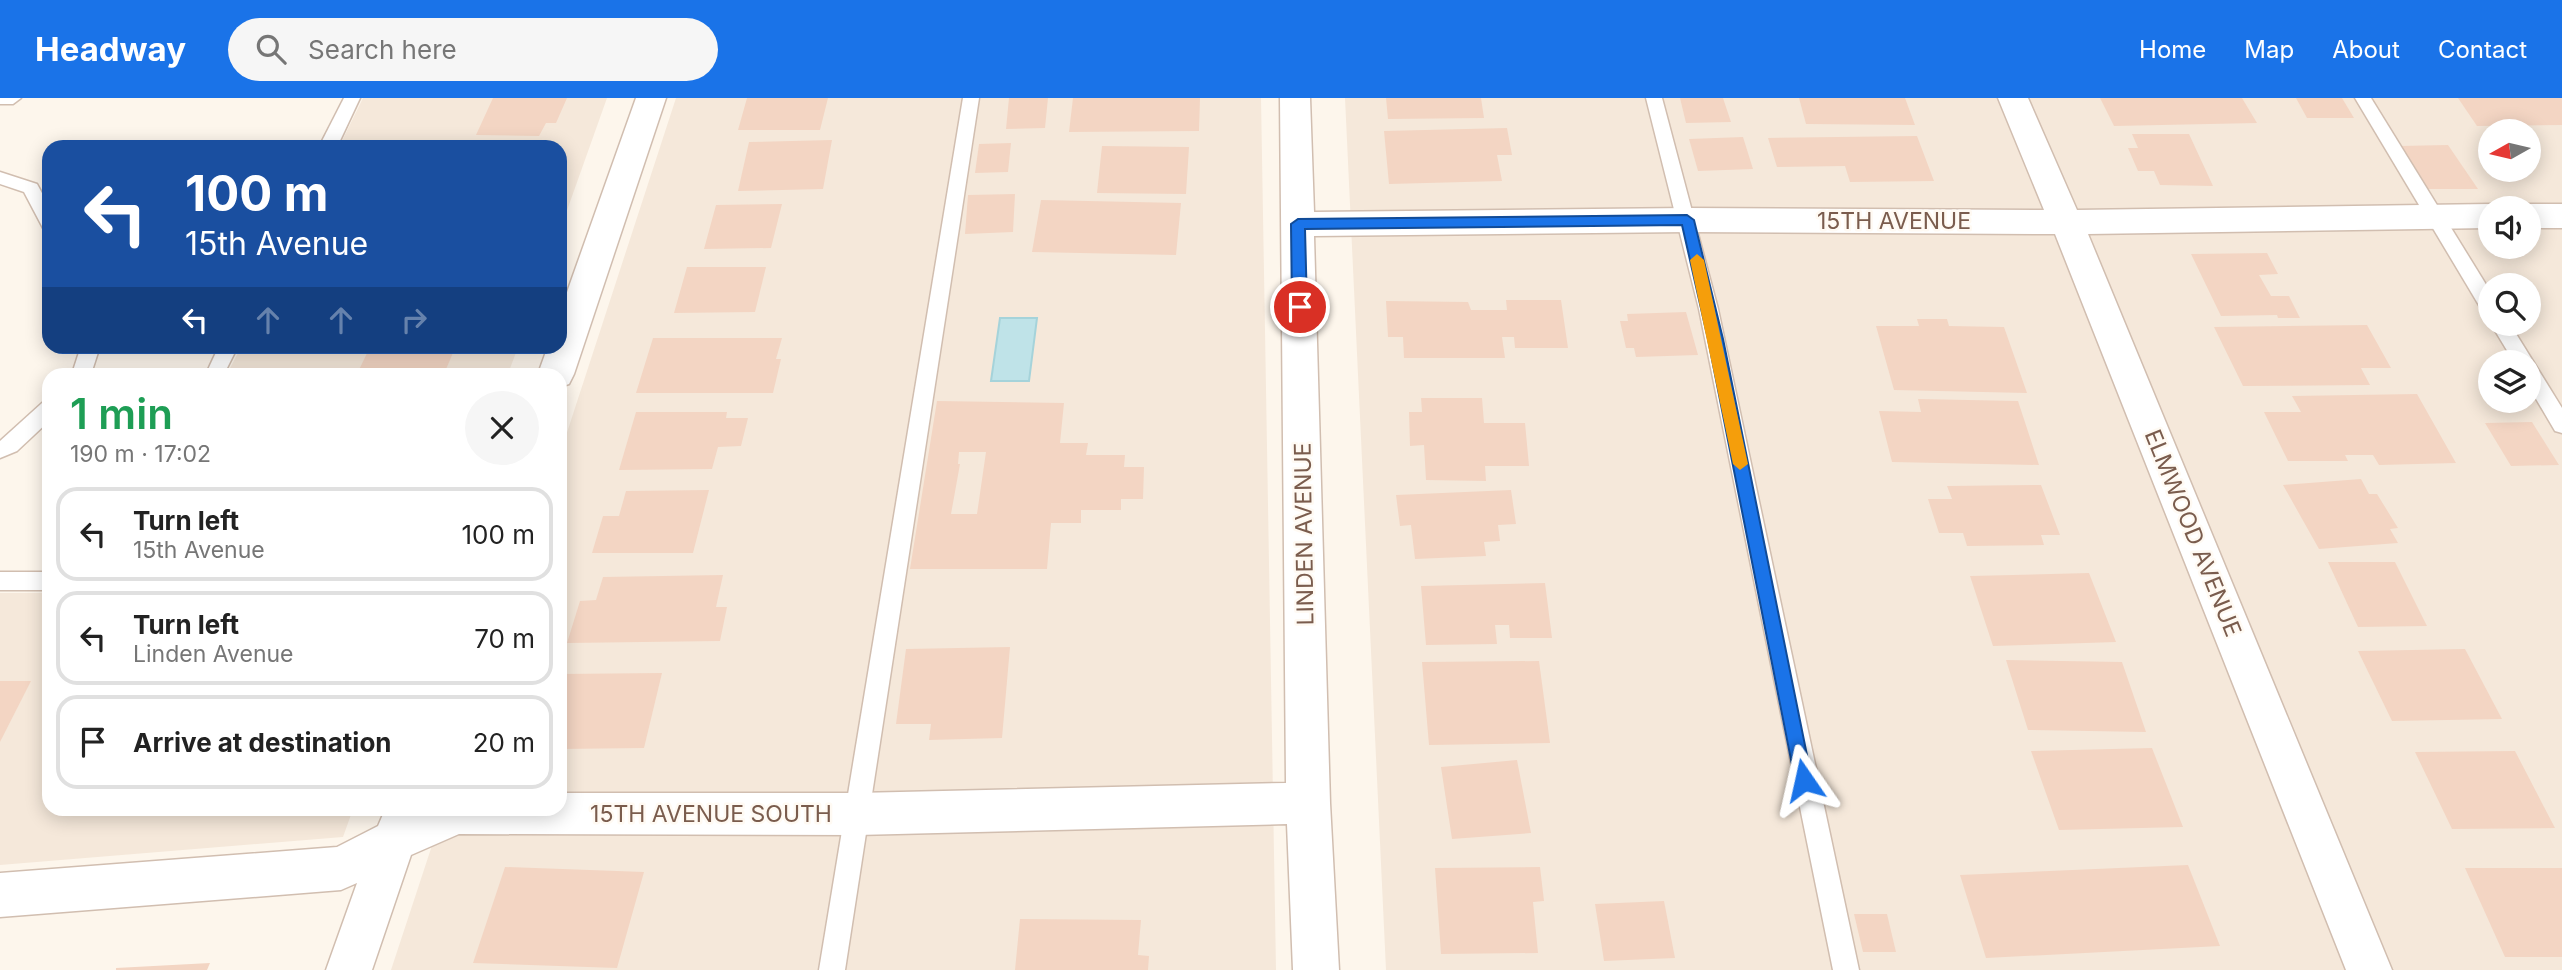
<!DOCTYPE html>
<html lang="en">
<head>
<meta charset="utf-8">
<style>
  :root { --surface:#fff; --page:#f6f6f6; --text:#222; --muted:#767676; --line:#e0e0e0; --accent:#1a73e8 }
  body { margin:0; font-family:Inter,sans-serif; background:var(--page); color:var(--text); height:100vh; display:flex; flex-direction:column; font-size:26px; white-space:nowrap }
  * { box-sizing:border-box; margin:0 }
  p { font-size:23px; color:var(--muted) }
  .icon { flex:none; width:38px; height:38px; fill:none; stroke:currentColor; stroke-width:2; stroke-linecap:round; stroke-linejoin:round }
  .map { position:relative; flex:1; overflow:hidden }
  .sheet { position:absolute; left:42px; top:270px; width:525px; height:448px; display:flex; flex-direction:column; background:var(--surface); border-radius:21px; box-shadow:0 4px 18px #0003 }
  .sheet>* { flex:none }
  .hud { position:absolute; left:42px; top:42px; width:525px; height:214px; border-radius:21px; box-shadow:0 4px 18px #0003; background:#1a4fa0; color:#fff; overflow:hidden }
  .needle { width:46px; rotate:262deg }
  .controls { position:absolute; left:2478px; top:21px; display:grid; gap:14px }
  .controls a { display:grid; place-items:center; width:63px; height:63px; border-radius:50%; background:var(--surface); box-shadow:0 4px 18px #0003; font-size:35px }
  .pin { position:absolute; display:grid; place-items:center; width:60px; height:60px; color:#fff; margin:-30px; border:4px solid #fff; border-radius:50%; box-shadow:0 2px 7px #0007 }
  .me { position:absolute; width:77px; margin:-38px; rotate:349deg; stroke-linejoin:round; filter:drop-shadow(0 0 5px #0008) }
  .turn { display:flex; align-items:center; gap:24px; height:147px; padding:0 28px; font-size:32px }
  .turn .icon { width:91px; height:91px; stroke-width:2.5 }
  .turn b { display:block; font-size:49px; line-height:60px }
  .lanes { display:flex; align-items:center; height:66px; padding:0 28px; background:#0003; justify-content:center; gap:35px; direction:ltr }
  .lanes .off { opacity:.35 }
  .round { display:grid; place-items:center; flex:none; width:74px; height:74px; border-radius:37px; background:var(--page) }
  .head { display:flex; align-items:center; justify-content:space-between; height:119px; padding:0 28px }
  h1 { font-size:42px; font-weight:600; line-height:52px; color:#1e9e55 }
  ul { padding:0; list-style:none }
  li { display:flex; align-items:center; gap:21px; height:94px; margin:0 14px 10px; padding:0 14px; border:4px solid var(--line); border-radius:21px }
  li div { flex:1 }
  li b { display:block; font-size:26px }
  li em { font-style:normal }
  header { display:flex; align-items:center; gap:42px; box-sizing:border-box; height:98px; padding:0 35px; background:var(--accent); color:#fff }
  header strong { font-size:33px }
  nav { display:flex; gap:38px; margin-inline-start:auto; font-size:24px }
  .search { width:490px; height:63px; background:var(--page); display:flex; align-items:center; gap:18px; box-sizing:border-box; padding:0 24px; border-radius:38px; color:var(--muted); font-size:26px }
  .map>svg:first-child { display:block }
  .residential { fill:#f5e8da; fill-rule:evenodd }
  .water { fill:#bfe3e8; stroke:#a5d3da; stroke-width:2 }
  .building { fill:#f3d5c3; fill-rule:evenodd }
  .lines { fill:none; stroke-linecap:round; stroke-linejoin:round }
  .service-casing { stroke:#d1beb0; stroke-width:3 }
  .minor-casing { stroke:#d1beb0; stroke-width:3 }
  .service { fill:#fff; fill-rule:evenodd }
  .minor { fill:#fff; fill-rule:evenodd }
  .route { fill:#1a73e8; stroke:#114b97; stroke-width:2 }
  .slow { fill:#f59e0b }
  .labels { text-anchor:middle; stroke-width:5; stroke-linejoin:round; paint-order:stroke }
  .street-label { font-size:23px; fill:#7a5c4d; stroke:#fffaf3 }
</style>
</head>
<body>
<header>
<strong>Headway</strong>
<div class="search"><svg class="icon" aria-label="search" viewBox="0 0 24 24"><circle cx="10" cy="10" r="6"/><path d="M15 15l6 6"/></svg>Search here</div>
<nav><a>Home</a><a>Map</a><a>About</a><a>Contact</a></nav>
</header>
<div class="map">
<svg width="2562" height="872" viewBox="0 0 2562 872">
  <rect width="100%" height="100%" fill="#fdf6ec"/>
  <g class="residential">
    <polygon points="363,0 607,0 560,132 560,49 339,49"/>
    <polygon points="676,0 1261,0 1276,872 391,872 444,711 560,710 560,356"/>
    <path d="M 1345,0 L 2562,0 L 2562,872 L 1386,872 ZM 2490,33 L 2529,33 L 2529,72 L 2490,72 ZM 2490,110 L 2529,110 L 2529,149 L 2490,149 ZM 2490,187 L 2529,187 L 2529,226 L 2490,226 ZM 2490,264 L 2529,264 L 2529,303 L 2490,303 Z"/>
    <polygon points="241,249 518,249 508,276 227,276"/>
    <polygon points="0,495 49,495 49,710 353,711 343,739 0,767"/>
  </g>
  <polygon class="water" points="1000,220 1037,220 1029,283 991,283"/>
  <g class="building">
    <polygon points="493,0 567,0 556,25 546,25 539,38 476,37"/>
    <polygon points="747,0 828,0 820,32 738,32"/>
    <polygon points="1009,0 1048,0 1045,30 1006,31"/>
    <polygon points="1073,0 1200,0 1199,33 1069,34"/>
    <polygon points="1386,0 1481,0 1484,20 1388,21"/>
    <polygon points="1680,0 1723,0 1731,24 1686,25"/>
    <polygon points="1799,0 1905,0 1915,27 1806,26"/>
    <polygon points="2100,0 2242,0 2257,25 2114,28"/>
    <polygon points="2296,0 2342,0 2354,20 2307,20"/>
    <polygon points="2458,0 2562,0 2562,27 2477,28"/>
    <polygon points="1507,30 1512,57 1497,57 1502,83 1389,86 1384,33"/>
    <polygon points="2132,36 2189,36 2213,88 2160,87 2154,73 2138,73 2128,50 2138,50"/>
    <polygon points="1917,38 1934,83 1850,84 1845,68 1777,69 1768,40"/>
    <polygon points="1743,39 1753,71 1698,73 1689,41"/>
    <polygon points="832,42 823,91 738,93 749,44"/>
    <polygon points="1011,45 1008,74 975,75 979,46"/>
    <polygon points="2448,47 2478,91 2427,91 2399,48"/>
    <polygon points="1102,48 1189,49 1186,96 1097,95"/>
    <polygon points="1015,96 1013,134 965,136 968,97"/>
    <polygon points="1041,102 1181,105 1176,157 1032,154"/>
    <polygon points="782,106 771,150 704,151 716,107"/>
    <polygon points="2267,155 2278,176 2259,177 2271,198 2289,198 2300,220 2278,220 2277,217 2221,218 2191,156"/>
    <polygon points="687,169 766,169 755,214 674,215"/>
    <polygon points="1506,202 1561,202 1568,250 1515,250 1514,239 1502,239 1505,260 1404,260 1403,239 1388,239 1386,203 1468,204 1471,212 1507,212"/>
    <polygon points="1686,214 1698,257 1636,259 1634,250 1626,250 1620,223 1628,223 1627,216"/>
    <polygon points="1917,221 1947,221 1949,228 2004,229 2027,295 1894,292 1876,228 1919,228"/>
    <polygon points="2367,227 2391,270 2361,270 2370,287 2243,288 2214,229"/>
    <polygon points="653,240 782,240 776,261 781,261 773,295 636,295"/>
    <polygon points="370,249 455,250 444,276 357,276"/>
    <polygon points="2417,296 2456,365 2379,367 2373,357 2345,357 2348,363 2288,363 2264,314 2301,314 2292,298"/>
    <polygon points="1421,300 1482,300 1484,325 1525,325 1529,368 1485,368 1486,383 1426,382 1424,347 1410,348 1409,314 1422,314"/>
    <polygon points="1918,301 2018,303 2039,367 1892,364 1879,313 1921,314"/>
    <path d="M 937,303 L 1064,305 L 1060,345 L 1088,345 L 1086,357 L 1125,357 L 1124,369 L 1144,369 L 1143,401 L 1121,401 L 1121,412 L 1081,412 L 1081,425 L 1051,425 L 1047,471 L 910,471 ZM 959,354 L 986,354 L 977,416 L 951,416 L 960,366 L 958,366 Z"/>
    <polygon points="636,314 727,314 726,320 748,320 741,348 718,349 712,371 619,372"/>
    <polygon points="2532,324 2559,367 2511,368 2485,325"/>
    <polygon points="2361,381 2369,396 2377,396 2398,430 2390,431 2398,445 2319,451 2283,387"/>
    <polygon points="2041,387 2060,437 2041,437 2044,447 1967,448 1963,435 1939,435 1928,401 1952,401 1947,388"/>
    <polygon points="709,392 693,455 592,455 603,418 619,418 626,393"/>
    <polygon points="1511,392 1516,426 1498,427 1500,443 1484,444 1486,458 1415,461 1411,427 1400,428 1396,397"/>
    <polygon points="2328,464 2395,464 2427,528 2358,529"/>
    <polygon points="2089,475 2116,544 1993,548 1970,478"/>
    <polygon points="723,477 716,509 727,509 720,543 567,545 580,503 596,502 603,479"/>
    <polygon points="1545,485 1552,540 1510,540 1509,527 1495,527 1497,546 1426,547 1421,488"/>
    <polygon points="1010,549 1002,640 929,642 931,626 896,626 906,551"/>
    <polygon points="2465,551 2502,621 2392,623 2358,553"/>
    <polygon points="2006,562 2122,564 2146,634 2028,632"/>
    <polygon points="1539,563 1550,645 1429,647 1422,564"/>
    <polygon points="662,575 644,650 560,651 560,576"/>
    <polygon points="0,583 31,583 0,644"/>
    <polygon points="2152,650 2183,729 2059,732 2031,653"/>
    <polygon points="2515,653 2555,730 2452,731 2415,654"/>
    <polygon points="1517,662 1531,735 1452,741 1441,669"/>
    <polygon points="2188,767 2220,848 1986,860 1960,777"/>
    <polygon points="505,769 644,774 617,870 473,865"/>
    <polygon points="1540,769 1544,803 1533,804 1538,855 1441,856 1435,770"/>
    <polygon points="2465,770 2562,770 2562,859 2505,859"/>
    <polygon points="1664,803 1675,860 1604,863 1595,806"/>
    <polygon points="1854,816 1887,816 1896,854 1863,854"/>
    <polygon points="1020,821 1141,822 1138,857 1149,858 1148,872 1015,872"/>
    <polygon points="210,865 207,872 116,872 116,870"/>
  </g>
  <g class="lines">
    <defs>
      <g id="service">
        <polygon points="0,0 21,0 13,6 0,6"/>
        <polygon points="344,0 360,0 337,49 319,49"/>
        <polygon points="963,0 979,0 845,872 819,872"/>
        <polygon points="1646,0 1662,0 1718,211 1859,872 1833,872 1699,211"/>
        <polygon points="2355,0 2371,0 2490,193 2490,216 2483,214"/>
        <polygon points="0,74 37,86 49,108 49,132 43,130 24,94 0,86"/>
        <polygon points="2491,226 2510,226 2562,310 2562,335 2555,333 2529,289 2529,264 2514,264"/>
        <polygon points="81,248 100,248 91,276 72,276"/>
        <polygon points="219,248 238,248 224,276 206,276"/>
        <polygon points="49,303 49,323 17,353 0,360 0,343 42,305"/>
        <rect x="0" y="474" width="49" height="18"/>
      </g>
      <g id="minor">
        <polygon points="636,0 666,0 574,276 569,286 560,289 560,276 538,276 548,248 560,248 560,214"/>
        <path d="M 1280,0 L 1310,0 L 1314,114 L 1687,110 L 2044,112 L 1998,0 L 2028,0 L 2077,112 L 2490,106 L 2502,110 L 2490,110 L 2490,130 L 2088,136 L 2392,872 L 2346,872 L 2055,136 L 1687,134 L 1314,138 L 1330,705 L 1339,872 L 1293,872 L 1287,726 L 857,737 L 459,736 L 411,757 L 372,872 L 326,872 L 357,785 L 341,792 L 0,819 L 0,775 L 337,749 L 378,728 L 384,714 C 396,709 408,715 419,710 L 560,710 L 560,695 L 857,695 L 1286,685 Z"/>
        <polygon points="2529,106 2562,106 2562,130 2529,130 2529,110 2517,110"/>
      </g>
    </defs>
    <use href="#service" class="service-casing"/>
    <use href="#minor" class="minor-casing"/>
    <use href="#service" class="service"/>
    <use href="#minor" class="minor"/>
  </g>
  <polygon class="route" points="1687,117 1694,122 1723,241 1812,682 1810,688 1804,690 1797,688 1795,682 1708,241 1682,127 1305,131 1307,209 1300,214 1292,209 1291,126 1298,121"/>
  <polygon class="slow" points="1697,156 1704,162 1748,366 1740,372 1733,366 1690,162"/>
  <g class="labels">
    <g class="street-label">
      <text x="1894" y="131">15TH AVENUE</text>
      <text transform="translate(2193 435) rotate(68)" y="8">ELMWOOD AVENUE</text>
      <text transform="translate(1304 436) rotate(-91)" y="8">LINDEN AVENUE</text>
      <text x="711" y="724">15TH AVENUE SOUTH</text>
    </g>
  </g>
</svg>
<div class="controls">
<a><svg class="needle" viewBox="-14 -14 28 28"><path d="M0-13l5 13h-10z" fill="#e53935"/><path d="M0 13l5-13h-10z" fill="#767676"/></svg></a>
<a><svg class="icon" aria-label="sound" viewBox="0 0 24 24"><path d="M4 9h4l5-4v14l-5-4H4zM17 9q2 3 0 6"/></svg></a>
<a><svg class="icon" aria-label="search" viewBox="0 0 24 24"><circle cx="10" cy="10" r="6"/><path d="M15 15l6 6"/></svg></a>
<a><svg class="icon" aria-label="layers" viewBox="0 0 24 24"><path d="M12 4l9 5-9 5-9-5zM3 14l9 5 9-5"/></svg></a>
</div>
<div class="pin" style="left:1300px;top:209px;background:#d93025"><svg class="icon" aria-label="arrive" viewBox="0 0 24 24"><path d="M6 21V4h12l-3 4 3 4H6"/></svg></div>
<svg class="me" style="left:1804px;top:682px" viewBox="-20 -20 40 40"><path d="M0-17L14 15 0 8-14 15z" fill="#1a73e8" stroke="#fff" stroke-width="4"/></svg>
<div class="hud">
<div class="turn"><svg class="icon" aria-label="left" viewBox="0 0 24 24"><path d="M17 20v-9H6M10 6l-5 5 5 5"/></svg><div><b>100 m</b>15th Avenue</div></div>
<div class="lanes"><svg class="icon" aria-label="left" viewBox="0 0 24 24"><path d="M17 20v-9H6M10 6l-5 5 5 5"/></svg><svg class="icon off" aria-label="ahead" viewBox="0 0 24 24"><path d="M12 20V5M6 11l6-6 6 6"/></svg><svg class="icon off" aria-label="ahead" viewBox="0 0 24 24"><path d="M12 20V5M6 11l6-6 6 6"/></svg><svg class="icon off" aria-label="right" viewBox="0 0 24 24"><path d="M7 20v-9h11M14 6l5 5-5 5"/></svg></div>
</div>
<section class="sheet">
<div class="head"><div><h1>1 min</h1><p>190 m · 17:02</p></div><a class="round"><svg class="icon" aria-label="close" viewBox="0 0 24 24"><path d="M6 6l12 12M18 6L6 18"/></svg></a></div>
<ul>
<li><svg class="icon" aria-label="left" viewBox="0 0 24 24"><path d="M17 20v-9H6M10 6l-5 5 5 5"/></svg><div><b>Turn left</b><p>15th Avenue</p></div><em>100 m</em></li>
<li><svg class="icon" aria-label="left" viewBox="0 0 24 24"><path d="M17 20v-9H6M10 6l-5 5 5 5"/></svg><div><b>Turn left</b><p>Linden Avenue</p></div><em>70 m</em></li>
<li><svg class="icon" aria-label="arrive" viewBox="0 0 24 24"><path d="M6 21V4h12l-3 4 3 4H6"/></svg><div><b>Arrive at destination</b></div><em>20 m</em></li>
</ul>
</section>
</div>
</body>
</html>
